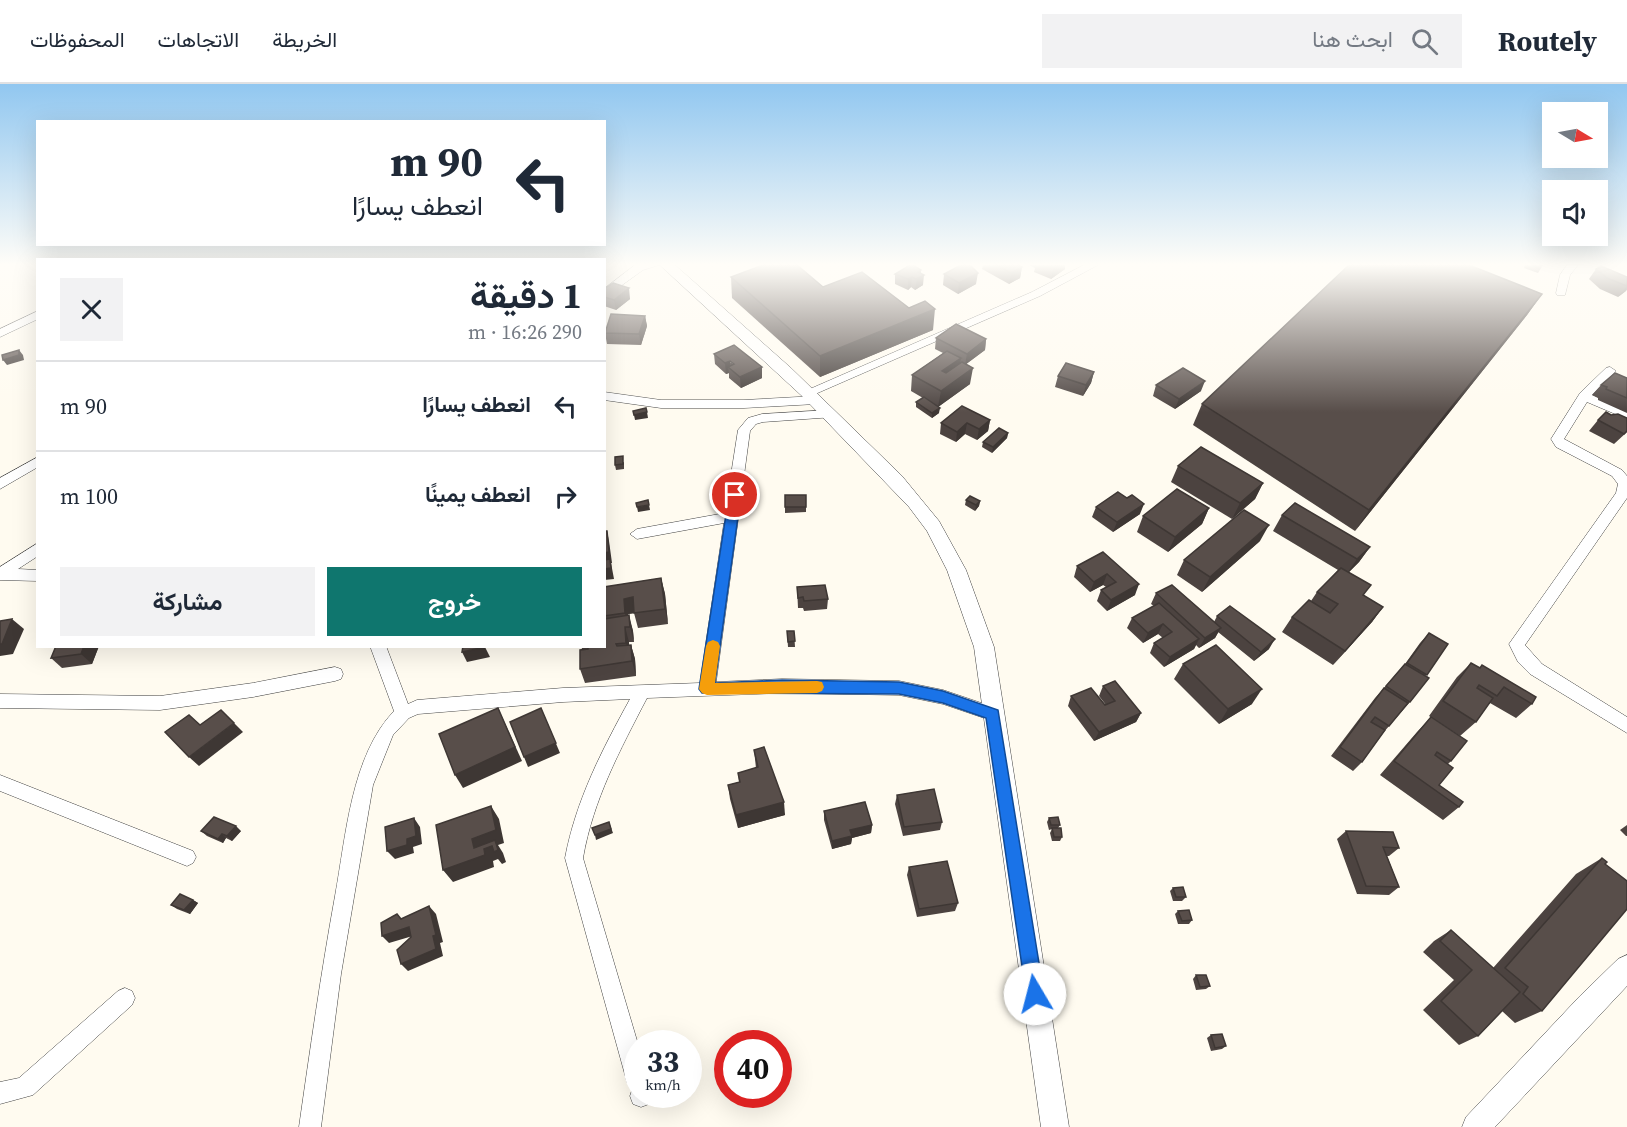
<!DOCTYPE html>
<html lang="ar">
<head>
<meta charset="utf-8">
<style>
  :root { --surface:#fff; --page:#f2f2f3; --text:#1f2937; --muted:#747a83; --line:#e0e1e3; --accent:#0f766e }
  body { margin:0; font-family:"Source Serif 4",Vazirmatn,serif; background:var(--page); color:var(--text); direction:rtl; height:100vh; display:flex; flex-direction:column; font-size:22px; white-space:nowrap }
  * { box-sizing:border-box; margin:0 }
  p { font-size:20px; color:var(--muted) }
  .icon { flex:none; width:33px; height:33px; fill:none; stroke:currentColor; stroke-width:2; stroke-linecap:round; stroke-linejoin:round }
  .map { position:relative; flex:1; overflow:hidden; direction:ltr }
  .sheet { position:absolute; left:36px; top:174px; width:570px; height:390px; display:flex; flex-direction:column; background:var(--surface); border-radius:0px; box-shadow:0 6px 24px #0002; direction:rtl }
  .sheet>* { flex:none }
  .top-card { position:absolute; left:36px; top:36px; width:570px; height:126px; border-radius:0px; box-shadow:0 6px 24px #0002; direction:rtl; background:#fff; color:var(--text); overflow:hidden }
  .needle { width:39px; rotate:100deg }
  .tools { position:absolute; left:1542px; top:18px; display:grid; gap:12px }
  .tools a { display:grid; place-items:center; width:66px; height:66px; border-radius:0px; background:var(--surface); box-shadow:0 6px 24px #0002; font-size:30px }
  .speed { position:absolute; left:624px; top:946px; display:flex; gap:12px; font-size:30px; font-weight:700; text-align:center }
  .speed>* { display:grid; place-content:center; width:78px; height:78px; border-radius:50%; background:var(--surface); box-shadow:0 6px 24px #0002; line-height:1 }
  .speed small { font-size:15px; font-weight:400 }
  .speed .limit { border:9px solid #d22; background:#fff; color:#111 }
  .pin { position:absolute; display:grid; place-items:center; width:51px; height:51px; color:#fff; margin:-26px; border:3px solid #fff; border-radius:50%; box-shadow:0 2px 6px #0007 }
  .me { position:absolute; width:66px; margin:-33px; rotate:352deg; stroke-linejoin:round; filter:drop-shadow(0 0 4px #0008) }
  .turn { display:flex; align-items:center; gap:21px; height:126px; padding:0 24px; font-size:27px }
  .turn .icon { width:78px; height:78px; stroke-width:2.5 }
  .turn b { display:block; font-size:42px; line-height:51px }
  .round { display:grid; place-items:center; flex:none; width:63px; height:63px; border-radius:0px; background:var(--page) }
  .headline { display:flex; align-items:center; justify-content:space-between; height:102px; padding:0 24px }
  h1 { font-size:36px; font-weight:700; line-height:45px }
  .cta { display:flex; gap:12px; margin-top:auto; padding:12px 24px }
  .cta a { flex:1; height:69px; border-radius:0px; background:var(--accent); color:#fff; font-size:24px; font-weight:700; line-height:69px; text-align:center }
  .cta a+a { background:var(--page); color:var(--text) }
  ul { padding:0; list-style:none }
  li { display:flex; align-items:center; gap:18px; height:90px; padding:0 24px; border-top:2px solid var(--line) }
  li div { flex:1 }
  li b { display:block; font-size:22px }
  li em { font-style:normal }
  header { display:flex; align-items:center; gap:36px; box-sizing:border-box; height:84px; padding:0 30px; background:var(--surface); border-bottom:2px solid var(--line) }
  header strong { font-size:28px }
  nav { display:flex; gap:33px; margin-inline-start:auto; font-size:21px }
  .search { width:420px; height:54px; background:var(--page); display:flex; align-items:center; gap:15px; box-sizing:border-box; padding:0 21px; border-radius:0px; color:var(--muted); font-size:22px }
  .map>svg:first-child { display:block }
  .lines { fill:none; stroke-linecap:round; stroke-linejoin:round }
  .minor-casing { stroke:#414141; stroke-width:1 }
  .tertiary-casing { stroke:#414141; stroke-width:1 }
  .minor { fill:#fff; fill-rule:evenodd }
  .tertiary { fill:#fff; fill-rule:evenodd }
  .wall { fill:#4c4340 }
  .shaded-wall { fill:#3e3734 }
  .building { fill:#584e4a; stroke:#3e3734; stroke-width:1.5 }
  .route { fill:#1a73e8; stroke:#114b97; stroke-width:1.5 }
  .slow { fill:#f59e0b }
</style>
</head>
<body>
<header>
<strong>Routely</strong>
<div class="search"><svg class="icon" aria-label="search" viewBox="0 0 24 24"><circle cx="10" cy="10" r="6"/><path d="M15 15l6 6"/></svg>ابحث هنا</div>
<nav><a>الخريطة</a><a>الاتجاهات</a><a>المحفوظات</a></nav>
</header>
<div class="map">
<svg width="1627" height="1043" viewBox="0 0 1627 1043">
  <rect width="100%" height="100%" fill="#fffbf0"/>
  <g class="lines">
    <defs>
      <g id="minor">
        <polygon points="635,181 659,181 643,186 604,214 604,205"/>
        <polygon points="1084,181 1098,181 1040,212 813,311 805,311 803,308 1032,208"/>
        <polygon points="1567,181 1578,181 1570,191 1565,211 1557,211 1556,209 1560,191"/>
        <polygon points="38,227 38,235 0,253 0,245"/>
        <polygon points="1610,283 1616,287 1592,311 1627,326 1627,335 1587,318 1564,355 1622,386 1627,392 1627,414 1525,561 1542,580 1627,633 1627,649 1530,590 1518,578 1509,560 1616,409 1618,400 1612,392 1556,363 1551,355 1580,309 1606,284"/>
        <polygon points="604,308 661,316 744,316 816,312 822,316 816,320 744,324 661,324 604,316"/>
        <path d="M 830,326 L 836,330 L 834,333 L 763,338 L 756,340 L 750,347 L 716,598 L 782,595 L 899,597 L 943,606 L 999,625 L 1001,630 L 999,635 L 993,637 L 943,620 L 899,611 L 782,609 L 647,614 C 620,666 593,716 583,774 L 638,960 L 638,1011 L 652,1011 L 649,1020 L 641,1023 L 633,1020 L 630,1012 L 632,1006 L 627,998 L 565,774 C 576,716 602,666 630,615 L 563,618 L 418,630 L 409,634 L 393,651 L 373,701 L 341,890 L 321,1043 L 299,1043 C 310,966 321,889 335,812 C 346,752 351,672 394,627 L 370,562 L 386,562 L 408,620 L 417,616 L 563,604 L 700,599 L 724,439 L 637,455 L 630,450 L 637,445 L 725,429 L 738,346 L 748,334 L 762,330 Z"/>
        <polygon points="38,373 38,383 0,405 0,394"/>
        <polygon points="38,459 38,472 18,485 38,486 38,497 0,496 0,483"/>
        <polygon points="335,583 341,585 343,590 341,595 335,597 253,613 160,626 0,624 0,610 160,612 253,599"/>
        <polygon points="0,691 193,767 196,773 193,779 187,782 0,707"/>
        <polygon points="125,904 132,907 135,914 132,921 33,1011 0,1020 0,998 19,994 118,907"/>
      </g>
      <g id="tertiary">
        <polygon points="660,181 675,181 791,284 902,392 939,437 966,486 994,563 1069,1043 1041,1043 974,563 947,486 927,447 909,423 803,313"/>
        <polygon points="1627,871 1627,902 1495,1043 1462,1043 1466,1033 1579,913 1618,875"/>
      </g>
    </defs>
    <use href="#minor" class="minor-casing"/>
    <use href="#tertiary" class="tertiary-casing"/>
    <use href="#minor" class="minor"/>
    <use href="#tertiary" class="tertiary"/>
  </g>
  <g class="wall">
    <polygon points="983,181 1020,181 1022,183 1020,194 1009,200 982,185"/>
    <polygon points="1029,181 1065,181 1065,185 1051,195 1034,188 1035,184"/>
    <polygon points="1525,181 1543,181 1538,189 1524,184"/>
    <polygon points="1596,185 1627,193 1627,206 1618,213 1600,205 1589,195"/>
    <polygon points="921,189 923,201 915,206 911,203 908,206 895,200 895,190"/>
    <polygon points="944,190 976,200 958,210 943,201"/>
    <polygon points="731,193 823,203 933,246 820,293 732,214"/>
    <polygon points="604,205 630,215 616,226 604,222"/>
    <polygon points="1542,210 1527,231 1355,447 1193,341 1202,320"/>
    <polygon points="645,232 647,242 641,261 607,260 605,249"/>
    <polygon points="936,254 986,255 985,266 966,280 970,300 938,323 939,329 932,334 916,323 916,318 923,314 911,307 912,291 943,269 935,265"/>
    <polygon points="714,270 762,294 741,304 729,294 729,289 726,290 715,280"/>
    <polygon points="1094,288 1091,299 1083,312 1055,303 1058,292"/>
    <polygon points="1627,294 1627,329 1598,316 1598,314 1592,311 1601,301"/>
    <polygon points="1156,301 1201,307 1175,325 1153,312"/>
    <polygon points="1627,334 1627,348 1614,360 1589,347 1598,336"/>
    <polygon points="990,336 988,347 977,356 965,350 956,358 940,350 941,339"/>
    <polygon points="1008,349 1007,354 992,369 982,363 983,358"/>
    <polygon points="624,378 624,385 616,386 615,381"/>
    <polygon points="1178,382 1263,399 1255,415 1232,435 1171,398"/>
    <polygon points="785,411 806,411 806,428 785,429"/>
    <polygon points="966,416 980,417 979,422 975,427 965,421"/>
    <polygon points="1096,423 1140,430 1113,448 1092,433"/>
    <polygon points="1209,424 1202,440 1168,468 1137,448 1143,432"/>
    <polygon points="1282,431 1370,463 1359,478 1349,488 1364,512 1383,523 1372,538 1333,581 1282,548 1292,533 1311,517 1317,508 1338,486 1273,447"/>
    <polygon points="1260,457 1202,508 1177,491 1184,476"/>
    <polygon points="1103,468 1135,511 1107,527 1097,517 1101,506 1106,503 1103,501 1090,508 1074,493 1077,482"/>
    <polygon points="661,494 665,510 668,540 638,544 634,529 628,530 633,547 634,558 629,558 629,561 631,561 635,575 636,592 585,599 580,585 582,565 581,562 604,562 604,503"/>
    <polygon points="797,503 828,515 827,525 804,527 803,524 798,524"/>
    <polygon points="1156,509 1214,538 1217,532 1269,565 1254,577 1218,548 1215,554 1199,564 1196,561 1194,565 1164,583 1150,569 1154,559 1163,554 1158,550 1143,559 1127,544 1132,534 1154,522 1151,520"/>
    <polygon points="787,547 794,547 795,563 788,563"/>
    <polygon points="1429,549 1448,560 1425,592 1410,618 1383,649 1362,678 1353,687 1331,672 1375,614 1405,580 1420,559"/>
    <polygon points="99,562 92,580 62,584 51,574"/>
    <polygon points="1471,579 1532,620 1516,634 1490,619 1487,622 1476,638 1460,652 1429,632 1457,593"/>
    <polygon points="1183,580 1252,620 1219,640 1174,595"/>
    <polygon points="1103,602 1141,629 1136,638 1094,657 1068,622 1071,612 1106,621 1099,612"/>
    <polygon points="1431,633 1451,677 1448,680 1439,701 1459,723 1443,736 1380,691 1417,648"/>
    <polygon points="754,666 785,731 738,744 730,715 728,701 739,698 738,689 756,684"/>
    <polygon points="897,711 942,738 940,746 903,752 895,720"/>
    <polygon points="824,727 872,741 871,749 852,754 851,760 832,765 824,736"/>
    <polygon points="1049,734 1060,741 1058,744 1062,753 1060,757 1052,757 1050,749 1052,745 1049,746 1047,738"/>
    <polygon points="1627,741 1627,752 1626,752 1620,746"/>
    <polygon points="201,747 241,747 232,757 226,754 223,759 207,752"/>
    <polygon points="1346,747 1399,764 1389,772 1387,772 1399,803 1389,811 1357,810 1337,755"/>
    <polygon points="1602,774 1605,780 1542,927 1515,939 1502,927 1478,952 1459,961 1423,926 1454,896 1423,868 1434,857 1451,846 1493,884 1576,790"/>
    <polygon points="909,783 958,819 955,827 917,833 907,791"/>
    <polygon points="1173,804 1186,813 1182,817 1173,817 1170,807"/>
    <polygon points="193,816 198,819 190,830 177,825 171,821"/>
    <polygon points="1178,827 1192,836 1189,840 1178,840 1175,830"/>
    <polygon points="1196,891 1210,902 1206,905 1196,906 1193,895"/>
    <polygon points="1211,951 1226,962 1222,965 1211,967 1207,954"/>
  </g>
  <g class="shaded-wall">
    <polygon points="1013,181 1020,181 1019,185 1022,183 1020,194 1009,200"/>
    <polygon points="1054,181 1065,181 1065,185 1051,195"/>
    <polygon points="921,186 921,193 924,191 923,201 915,206 918,188"/>
    <polygon points="978,189 976,200 958,210 959,199"/>
    <polygon points="912,193 911,203 908,206 908,195"/>
    <polygon points="1627,202 1626,207 1618,213"/>
    <polygon points="629,204 630,215 616,226 614,216"/>
    <polygon points="1542,210 1527,231 1355,447 1369,426"/>
    <polygon points="935,225 933,246 820,293 820,272"/>
    <polygon points="645,232 647,242 641,261 639,250"/>
    <polygon points="986,255 985,266 965,281 967,270"/>
    <polygon points="19,266 23,271 24,276 7,281 3,276"/>
    <polygon points="961,274 958,290 940,303 942,287"/>
    <polygon points="730,277 730,285 728,283 729,289 726,290 725,279"/>
    <polygon points="762,283 762,294 741,304 740,293"/>
    <polygon points="973,284 970,300 938,323 941,307"/>
    <polygon points="1094,288 1091,299 1083,312 1086,301"/>
    <polygon points="1205,297 1201,307 1175,325 1179,315"/>
    <polygon points="940,324 939,329 932,334 932,329"/>
    <polygon points="647,328 648,334 635,336 634,331"/>
    <polygon points="990,336 988,347 977,356 979,345"/>
    <polygon points="967,339 965,350 956,358 957,348"/>
    <polygon points="1008,349 1007,354 992,369 993,363"/>
    <polygon points="1263,399 1255,415 1232,435 1240,419"/>
    <polygon points="980,417 979,422 975,427 976,421"/>
    <polygon points="1144,420 1140,430 1113,448 1117,438"/>
    <polygon points="649,421 650,426 638,428 637,423"/>
    <polygon points="1209,424 1202,440 1168,468 1175,453"/>
    <polygon points="1269,441 1260,457 1202,508 1210,493"/>
    <polygon points="607,447 609,457 612,479 611,479 614,495 604,496 604,469"/>
    <polygon points="1370,463 1359,478 1346,491 1357,475"/>
    <polygon points="1107,490 1103,501 1090,508 1094,498"/>
    <polygon points="661,494 665,510 668,540 665,525"/>
    <polygon points="1139,500 1135,511 1107,527 1111,516"/>
    <polygon points="633,513 636,529 628,530 629,544 625,529 624,515"/>
    <polygon points="1383,523 1372,538 1333,581 1345,567"/>
    <polygon points="629,531 633,547 634,558 630,543"/>
    <polygon points="12,535 24,545 13,570 0,572 0,560"/>
    <polygon points="1163,540 1158,550 1143,559 1148,549"/>
    <polygon points="625,543 629,558 630,574 626,559"/>
    <polygon points="1221,544 1215,554 1199,564 1205,554"/>
    <polygon points="1199,555 1194,565 1164,583 1170,573"/>
    <polygon points="1275,555 1269,565 1254,577 1261,568"/>
    <polygon points="631,561 635,575 636,592 632,577"/>
    <polygon points="84,562 99,562 92,580 81,570"/>
    <polygon points="485,563 490,573 467,578 462,568"/>
    <polygon points="1262,605 1252,620 1219,640 1228,625"/>
    <polygon points="498,624 522,677 463,704 455,691"/>
    <polygon points="541,624 560,669 528,683 524,673"/>
    <polygon points="1141,629 1136,638 1094,657 1099,648"/>
    <polygon points="234,639 243,648 199,682 189,673"/>
    <polygon points="784,718 785,731 738,744 736,731"/>
    <polygon points="491,722 499,735 504,759 498,761 503,769 506,778 502,780 498,775 493,777 494,783 453,798 443,786 474,764 472,755"/>
    <polygon points="414,734 420,743 422,760 413,763 414,769 395,775 387,767 407,755"/>
    <polygon points="609,738 613,749 596,756 595,751"/>
    <polygon points="872,741 871,749 852,754 851,760 832,765 832,757 850,746"/>
    <polygon points="236,742 241,747 232,757 227,752"/>
    <polygon points="222,750 226,754 223,759 218,755"/>
    <polygon points="193,816 198,819 190,830 184,826"/>
    <polygon points="429,822 436,830 443,858 440,859 443,872 408,887 401,880 433,852"/>
    <polygon points="409,843 416,851 389,859 382,852"/>
  </g>
  <g class="building">
    <polygon points="763,181 797,181 823,203 862,188 909,224 925,217 935,225 820,272 731,193"/>
    <polygon points="910,181 913,181 921,186 918,188 924,191 916,195 912,193 908,195 895,190"/>
    <polygon points="961,181 970,181 978,189 959,199 944,190"/>
    <polygon points="996,181 1018,181 1022,183 1011,189"/>
    <polygon points="1349,181 1469,181 1542,210 1369,426 1202,320"/>
    <polygon points="1601,182 1627,193 1627,202 1607,194 1596,185"/>
    <polygon points="613,199 629,204 614,216 604,213 604,205"/>
    <polygon points="611,230 645,232 639,250 605,249"/>
    <polygon points="956,240 986,255 967,270 936,254"/>
    <polygon points="734,261 762,283 740,293 728,283 734,280 730,277 725,279 714,270"/>
    <polygon points="19,266 19,271 3,276 2,271"/>
    <polygon points="947,267 961,274 942,287 946,289 962,278 973,284 941,307 912,291"/>
    <polygon points="1066,279 1094,288 1086,301 1058,292"/>
    <polygon points="1183,284 1205,297 1179,315 1156,301"/>
    <polygon points="1615,289 1627,294 1627,314 1606,305 1607,303 1601,301"/>
    <polygon points="924,313 940,324 932,329 916,318"/>
    <polygon points="962,322 990,336 979,345 967,339 957,348 941,339"/>
    <polygon points="646,324 647,328 634,331 633,327"/>
    <polygon points="1606,328 1611,331 1618,330 1627,334 1627,347 1624,350 1598,336"/>
    <polygon points="999,344 1008,349 993,363 983,358"/>
    <polygon points="1201,363 1263,399 1240,419 1178,382"/>
    <polygon points="623,372 623,380 615,381 615,373"/>
    <polygon points="1177,405 1209,424 1175,453 1143,432"/>
    <polygon points="1118,408 1127,414 1132,411 1144,420 1117,438 1096,423"/>
    <rect x="785" y="411" width="21" height="12"/>
    <polygon points="970,412 980,417 976,421 966,416"/>
    <polygon points="648,416 649,421 637,423 636,419"/>
    <polygon points="1295,419 1370,463 1357,475 1282,431"/>
    <polygon points="1244,426 1269,441 1210,493 1184,476"/>
    <polygon points="604,447 607,447 609,468 604,469"/>
    <polygon points="1103,468 1139,500 1111,516 1101,506 1116,498 1107,490 1094,498 1077,482"/>
    <polygon points="610,475 611,484 604,485 604,476"/>
    <polygon points="1341,484 1371,501 1363,511 1383,523 1345,567 1292,533 1309,516 1330,529 1338,520 1317,508"/>
    <polygon points="661,494 665,525 634,529 633,513 624,515 625,529 604,532 604,503"/>
    <polygon points="825,501 828,515 804,517 803,513 798,514 797,503"/>
    <polygon points="1172,501 1221,544 1205,554 1156,509"/>
    <polygon points="1159,519 1199,555 1170,573 1154,559 1172,548 1163,540 1148,549 1132,534"/>
    <polygon points="1230,522 1275,555 1261,568 1217,532"/>
    <polygon points="629,531 630,543 625,543 626,559 616,560 617,562 631,561 632,577 580,585 580,566 588,565 588,562 604,562 604,535"/>
    <polygon points="12,535 2,560 0,560 0,537"/>
    <polygon points="787,547 794,547 795,557 788,558"/>
    <polygon points="1429,549 1448,560 1427,591 1407,579"/>
    <polygon points="1216,561 1262,605 1228,625 1183,580"/>
    <polygon points="56,562 84,562 81,570 51,574"/>
    <polygon points="463,562 484,562 485,563 462,568"/>
    <polygon points="1471,579 1480,584 1482,581 1536,613 1532,620 1504,603 1497,612 1479,601 1477,604 1493,614 1476,638 1443,617"/>
    <polygon points="1405,580 1429,594 1410,618 1386,602"/>
    <polygon points="1115,597 1141,629 1099,648 1071,612 1091,604 1105,621 1115,617 1103,602"/>
    <polygon points="1384,604 1408,619 1389,642 1375,633 1371,638 1385,646 1362,678 1340,663"/>
    <polygon points="498,624 515,663 455,691 439,650"/>
    <polygon points="541,624 556,659 524,673 510,638"/>
    <polygon points="221,626 234,639 189,673 165,648 189,631 200,641"/>
    <polygon points="1431,633 1467,657 1451,677 1437,668 1435,671 1453,684 1439,701 1463,718 1459,723 1394,677"/>
    <polygon points="764,663 784,718 736,731 728,701 740,698 738,689 758,683 754,666"/>
    <polygon points="934,705 942,738 904,743 897,711"/>
    <polygon points="865,718 872,741 850,746 852,752 832,757 824,727"/>
    <polygon points="491,722 496,746 472,755 474,764 495,756 498,766 494,768 492,762 484,765 485,771 443,786 436,741"/>
    <polygon points="214,733 236,742 227,752 222,750 218,755 201,747"/>
    <polygon points="1058,733 1060,741 1051,741 1049,734"/>
    <polygon points="414,734 416,752 407,755 407,761 387,767 385,743"/>
    <polygon points="609,738 611,745 595,751 592,744"/>
    <polygon points="1052,744 1061,744 1062,753 1054,753"/>
    <polygon points="1346,747 1393,748 1399,764 1383,763 1399,803 1366,802"/>
    <polygon points="1602,774 1607,778 1605,780 1627,797 1627,825 1542,927 1523,910 1528,903 1505,884"/>
    <polygon points="947,777 958,819 919,825 909,783"/>
    <polygon points="1183,803 1186,813 1176,813 1173,804"/>
    <polygon points="180,810 193,816 184,826 171,821"/>
    <polygon points="429,822 436,851 433,852 436,865 401,880 397,866 411,853 409,843 382,852 381,839 397,830 401,835"/>
    <polygon points="1189,826 1192,836 1182,837 1178,827"/>
    <polygon points="1451,846 1520,908 1478,952 1441,917 1472,886 1440,857"/>
    <polygon points="1196,891 1206,891 1210,902 1200,903"/>
    <polygon points="1222,950 1226,962 1215,964 1211,951"/>
  </g>
  <linearGradient id="sky" x2="0" y2="1"><stop stop-color="#91c7f0"/><stop offset="0.55" stop-color="#fffdf8"/><stop offset="1" stop-color="#fffdf8" stop-opacity="0"/></linearGradient>
  <rect width="1627" height="328" fill="url(#sky)"/>
  <polygon class="route" points="735,407 741,411 715,599 782,596 899,598 943,607 998,626 1044,910 1041,917 1035,920 1028,917 1026,910 986,634 943,619 899,610 702,609 699,605 729,411"/>
  <polygon class="slow" points="713,556 718,558 720,562 715,599 817,597 822,598 824,603 822,607 817,609 707,611 702,609 699,605 706,562 708,558"/>
</svg>
<div class="tools">
<a><svg class="needle" viewBox="-14 -14 28 28"><path d="M0-13l5 13h-10z" fill="#e53935"/><path d="M0 13l5-13h-10z" fill="#747a83"/></svg></a>
<a><svg class="icon" aria-label="sound" viewBox="0 0 24 24"><path d="M4 9h4l5-4v14l-5-4H4zM17 9q2 3 0 6"/></svg></a>
</div>
<div class="speed"><div>33<small>km/h</small></div><div class="limit">40</div></div>
<div class="pin" style="left:735px;top:411px;background:#d93025"><svg class="icon" aria-label="arrive" viewBox="0 0 24 24"><path d="M6 21V4h12l-3 4 3 4H6"/></svg></div>
<svg class="me" style="left:1035px;top:910px" viewBox="-20 -20 40 40"><circle r="19" fill="#fff"/><path d="M0-13L10 11 0 6-10 11z" fill="#1a73e8"/></svg>
<div class="top-card">
<div class="turn"><svg class="icon" aria-label="left" viewBox="0 0 24 24"><path d="M17 20v-9H6M10 6l-5 5 5 5"/></svg><div><b>90 m</b>انعطف يسارًا</div></div>
</div>
<section class="sheet">
<div class="headline"><div><h1>1 دقيقة</h1><p>290 m · 16:26</p></div><a class="round"><svg class="icon" aria-label="close" viewBox="0 0 24 24"><path d="M6 6l12 12M18 6L6 18"/></svg></a></div>
<ul>
<li><svg class="icon" aria-label="left" viewBox="0 0 24 24"><path d="M17 20v-9H6M10 6l-5 5 5 5"/></svg><div><b>انعطف يسارًا</b></div><em>90 m</em></li>
<li><svg class="icon" aria-label="right" viewBox="0 0 24 24"><path d="M7 20v-9h11M14 6l5 5-5 5"/></svg><div><b>انعطف يمينًا</b></div><em>100 m</em></li>
</ul>
<div class="cta"><a>خروج</a><a>مشاركة</a></div>
</section>
</div>
</body>
</html>
